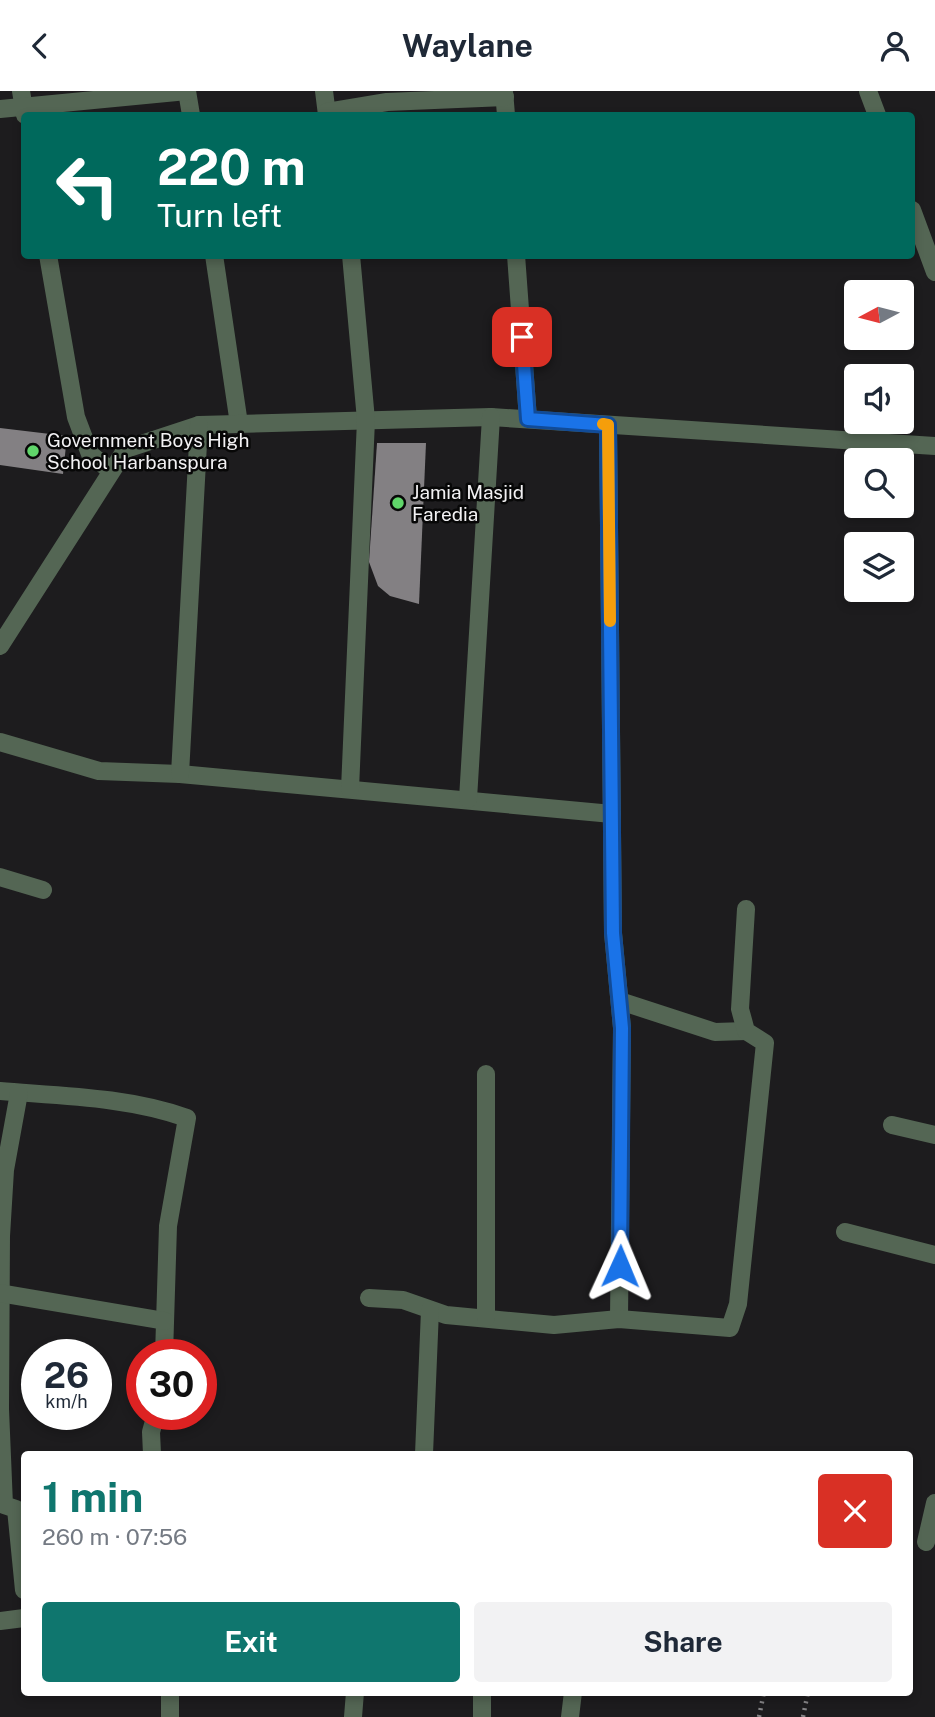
<!DOCTYPE html>
<html lang="en">
<head>
<meta charset="utf-8">
<style>
  :root { --surface:#fff; --page:#f2f2f3; --text:#1f2937; --muted:#747a83; --accent:#0f766e }
  body { margin:0; font-family:"Public Sans",sans-serif; background:var(--page); color:var(--text); height:100vh; display:flex; flex-direction:column; font-size:26px; white-space:nowrap }
  * { box-sizing:border-box; margin:0 }
  p { font-size:23px; color:var(--muted) }
  .icon { flex:none; width:38px; height:38px; fill:none; stroke:currentColor; stroke-width:2; stroke-linecap:round; stroke-linejoin:round }
  .map { position:relative; flex:1; overflow:hidden }
  .panel { position:absolute; left:21px; top:1360px; width:892px; height:245px; display:flex; flex-direction:column; background:var(--surface); border-radius:7px; box-shadow:0 4px 10px #0003 }
  .panel>* { flex:none }
  .hud { position:absolute; left:21px; top:21px; width:894px; height:147px; border-radius:7px; box-shadow:0 4px 10px #0003; background:#00695c; color:#fff; overflow:hidden }
  .needle { width:46px; rotate:263deg }
  .fabs { position:absolute; left:844px; top:189px; display:grid; gap:14px }
  .fabs a { display:grid; place-items:center; width:70px; height:70px; border-radius:7px; background:var(--surface); box-shadow:0 4px 10px #0003; font-size:35px }
  .speed { position:absolute; left:21px; top:1248px; display:flex; gap:14px; font-size:35px; font-weight:700; text-align:center }
  .speed>* { display:grid; place-content:center; width:91px; height:91px; border-radius:50%; background:var(--surface); box-shadow:0 4px 10px #0003; line-height:1 }
  .speed small { font-size:18px; font-weight:400 }
  .speed .limit { border:10px solid #d22; background:#fff; color:#111 }
  .pin { position:absolute; display:grid; place-items:center; width:60px; height:60px; color:#fff; margin:-30px; border-radius:14px; box-shadow:0 4px 10px #0006 }
  .me { position:absolute; width:77px; margin:-38px; rotate:1deg; stroke-linejoin:round; filter:drop-shadow(0 0 5px #0008) }
  .turn { display:flex; align-items:center; gap:24px; height:147px; padding:0 21px; font-size:32px }
  .turn .icon { width:91px; height:91px; stroke-width:2.5 }
  .turn b { display:block; font-size:49px; line-height:60px }
  .round { display:grid; place-items:center; flex:none; width:74px; height:74px; border-radius:7px; background:var(--page) }
  .summary { display:flex; align-items:center; justify-content:space-between; height:119px; padding:0 21px }
  h1 { font-size:42px; font-weight:700; line-height:52px; color:var(--accent) }
  .action { display:flex; gap:14px; margin-top:auto; padding:14px 21px }
  .action a { flex:1; height:80px; border-radius:7px; background:var(--accent); color:#fff; font-size:28px; font-weight:700; line-height:80px; text-align:center }
  .action a+a { background:var(--page); color:var(--text) }
  header { display:flex; justify-content:space-between; align-items:center; height:91px; padding:0 21px; background:var(--surface); font-size:32px; font-weight:700 }
  .map>svg:first-child { display:block }
  .building { fill:#838083 }
  .lines { fill:none; stroke-linecap:round; stroke-linejoin:round }
  .path { stroke:#858486; stroke-width:4.5; stroke-dasharray:2 5; stroke-linecap:butt }
  .minor { stroke:#546654; stroke-width:18 }
  .route-casing { stroke:#114b97; stroke-width:18 }
  .route { stroke:#1a73e8; stroke-width:12 }
  .slow { stroke:#f59e0b; stroke-width:12 }
  .poi-dot { fill:#60d56a; stroke:#070707; stroke-width:2.5 }
  .labels { text-anchor:middle; stroke-width:5; stroke-linejoin:round; paint-order:stroke }
  .poi-label { font-size:19px; fill:#f2f1f3; stroke:#070707; text-anchor:start }
</style>
</head>
<body>
<header><svg class="icon" aria-label="back" viewBox="0 0 24 24"><path d="M15 5l-7 7 7 7"/></svg>Waylane<svg class="icon" aria-label="person" viewBox="0 0 24 24"><circle cx="12" cy="8" r="4"/><path d="M4 21q1-7 8-7t8 7"/></svg></header>
<div class="map">
<svg width="935" height="1626" viewBox="0 0 935 1626">
  <rect width="100%" height="100%" fill="#1d1c1e"/>
  <g class="building">
    <polygon points="0,337 67,345 63,383 0,374"/>
    <polygon points="377,352 426,352 419,513 390,505 378,495 369,471"/>
  </g>
  <g class="lines">
    <g class="path">
      <polyline points="759,1626 764,1601"/>
      <polyline points="803,1626 808,1601"/>
    </g>
    <g class="minor">
      <polyline points="21,0 25,24"/>
      <polyline points="187,0 191,24"/>
      <polyline points="324,0 327,24"/>
      <polyline points="504,0 506,24"/>
      <polyline points="868,0 877,24"/>
      <polyline points="0,18 187,0"/>
      <polyline points="327,21 387,11 505,6"/>
      <polyline points="912,119 935,181"/>
      <polyline points="48,164 76,326 90,363 111,380"/>
      <polyline points="214,164 239,333"/>
      <polyline points="516,164 528,328"/>
      <polyline points="608,334 613,842 622,937 619,1228"/>
      <polyline points="0,555 126,358 199,334 491,326 935,355"/>
      <polyline points="0,651 99,680 180,683 612,723"/>
      <polyline points="180,683 199,334"/>
      <polyline points="350,698 366,329 351,164"/>
      <polyline points="468,708 491,326"/>
      <polyline points="0,786 43,799"/>
      <polyline points="620,910 715,941 746,940"/>
      <path d="M 0,1000 C 62,1005 128,1006 187,1027 L 168,1135 L 164,1264"/>
      <polyline points="19,1002 5,1079 1,1145 0,1318 4,1414 16,1418 24,1499"/>
      <polyline points="892,1034 935,1044"/>
      <polyline points="845,1141 935,1164"/>
      <polyline points="0,1202 165,1230"/>
      <polyline points="369,1207 403,1209 446,1224 554,1234 619,1228 730,1237 738,1213 765,952 746,940 740,918 746,818"/>
      <polyline points="486,1227 486,983"/>
      <polyline points="152,1363 151,1341 156,1323"/>
      <polyline points="424,1363 430,1219"/>
      <polyline points="926,1451 935,1412"/>
      <polyline points="0,1530 24,1527"/>
      <polyline points="170,1626 170,1601"/>
      <polyline points="353,1626 355,1601"/>
      <polyline points="482,1626 482,1601"/>
      <polyline points="570,1626 573,1601"/>
    </g>
  </g>
  <g class="lines">
    <defs>
      <polyline id="route" points="522,246 528,328 608,334 613,842 622,937 620,1175"/>
    </defs>
    <use href="#route" class="route-casing"/>
    <use href="#route" class="route"/>
    <polyline class="slow" points="603,333 608,334 610,530"/>
  </g>
  <g class="poi-dot">
    <circle cx="33" cy="360" r="7"/>
    <circle cx="398" cy="412" r="7"/>
  </g>
  <g class="labels">
    <g class="poi-label">
      <text x="47" y="356">Government Boys High<tspan x="47" dy="22">School Harbanspura</tspan></text>
      <text x="412" y="408">Jamia Masjid<tspan x="412" dy="22">Faredia</tspan></text>
    </g>
  </g>
</svg>
<div class="fabs">
<a><svg class="needle" viewBox="-14 -14 28 28"><path d="M0-13l5 13h-10z" fill="#e53935"/><path d="M0 13l5-13h-10z" fill="#747a83"/></svg></a>
<a><svg class="icon" aria-label="sound" viewBox="0 0 24 24"><path d="M4 9h4l5-4v14l-5-4H4zM17 9q2 3 0 6"/></svg></a>
<a><svg class="icon" aria-label="search" viewBox="0 0 24 24"><circle cx="10" cy="10" r="6"/><path d="M15 15l6 6"/></svg></a>
<a><svg class="icon" aria-label="layers" viewBox="0 0 24 24"><path d="M12 4l9 5-9 5-9-5zM3 14l9 5 9-5"/></svg></a>
</div>
<div class="speed"><div>26<small>km/h</small></div><div class="limit">30</div></div>
<div class="pin" style="left:522px;top:246px;background:#d93025"><svg class="icon" aria-label="arrive" viewBox="0 0 24 24"><path d="M6 21V4h12l-3 4 3 4H6"/></svg></div>
<svg class="me" style="left:620px;top:1175px" viewBox="-20 -20 40 40"><path d="M0-17L14 15 0 8-14 15z" fill="#1a73e8" stroke="#fff" stroke-width="4"/></svg>
<div class="hud">
<div class="turn"><svg class="icon" aria-label="left" viewBox="0 0 24 24"><path d="M17 20v-9H6M10 6l-5 5 5 5"/></svg><div><b>220 m</b>Turn left</div></div>
</div>
<section class="panel">
<div class="summary"><div><h1>1 min</h1><p>260 m · 07:56</p></div><a class="round" style="background:#d93025;color:#fff"><svg class="icon" aria-label="close" viewBox="0 0 24 24"><path d="M6 6l12 12M18 6L6 18"/></svg></a></div>
<div class="action"><a>Exit</a><a>Share</a></div>
</section>
</div>
</body>
</html>
